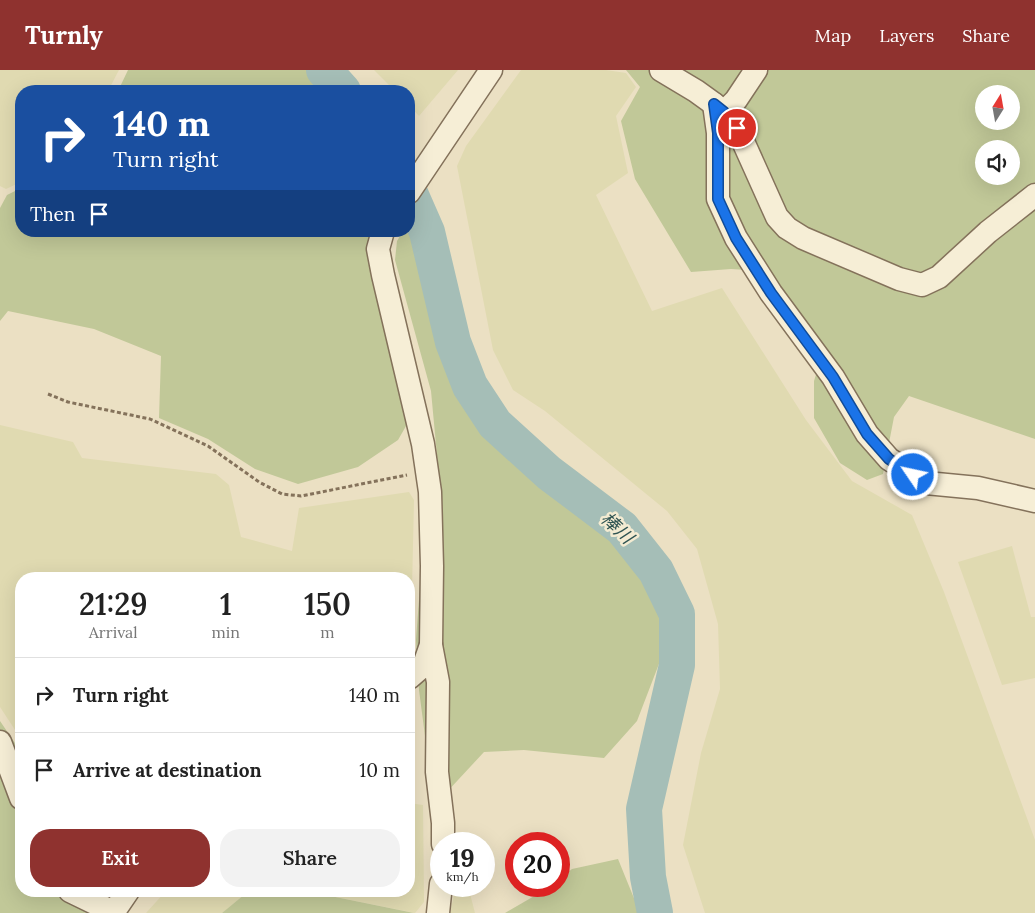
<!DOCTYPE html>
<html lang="en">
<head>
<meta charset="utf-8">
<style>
  :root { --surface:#fff; --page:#f2f2f2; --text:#222; --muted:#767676; --line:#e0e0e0; --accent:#8f322f }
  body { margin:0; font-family:Lora,"Noto Sans JP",serif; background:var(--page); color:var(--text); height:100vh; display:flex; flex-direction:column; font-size:19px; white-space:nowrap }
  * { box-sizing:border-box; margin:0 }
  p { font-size:16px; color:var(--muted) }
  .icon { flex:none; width:28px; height:28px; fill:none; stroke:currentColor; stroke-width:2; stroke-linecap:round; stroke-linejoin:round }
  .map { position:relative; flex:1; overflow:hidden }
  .drawer { position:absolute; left:15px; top:502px; width:400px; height:325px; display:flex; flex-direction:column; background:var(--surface); border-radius:20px; box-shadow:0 5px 20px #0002 }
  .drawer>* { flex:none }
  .top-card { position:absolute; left:15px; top:15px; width:400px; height:152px; border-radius:20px; box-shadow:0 5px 20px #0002; background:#1a4fa0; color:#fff; overflow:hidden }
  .needle { width:32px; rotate:11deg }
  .buttons { position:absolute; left:975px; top:15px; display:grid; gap:10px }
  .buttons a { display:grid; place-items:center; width:45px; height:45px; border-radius:50%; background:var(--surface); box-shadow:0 5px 20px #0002; font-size:25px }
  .speed { position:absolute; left:430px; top:762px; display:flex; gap:10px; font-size:25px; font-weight:700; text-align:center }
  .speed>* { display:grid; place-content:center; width:65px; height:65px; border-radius:50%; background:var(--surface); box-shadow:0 5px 20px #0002; line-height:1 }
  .speed small { font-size:12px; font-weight:400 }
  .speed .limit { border:8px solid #d22; background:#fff; color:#111 }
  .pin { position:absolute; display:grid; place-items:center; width:42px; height:42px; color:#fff; margin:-21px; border:2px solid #fff; border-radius:50%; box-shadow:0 1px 5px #0007 }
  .me { position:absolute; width:55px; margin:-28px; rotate:304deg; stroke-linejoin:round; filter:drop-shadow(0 0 4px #0008) }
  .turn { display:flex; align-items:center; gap:18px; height:105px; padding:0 15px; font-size:22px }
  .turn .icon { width:65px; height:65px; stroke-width:2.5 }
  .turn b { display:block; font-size:35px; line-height:42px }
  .then { display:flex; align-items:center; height:48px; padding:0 15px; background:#0003; gap:10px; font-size:19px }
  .eta { display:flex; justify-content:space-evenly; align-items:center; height:85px; text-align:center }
  .eta b { font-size:30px; font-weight:600; line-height:35px }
  .primary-button { display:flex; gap:10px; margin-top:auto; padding:10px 15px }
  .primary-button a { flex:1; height:58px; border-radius:20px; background:var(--accent); color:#fff; font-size:20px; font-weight:600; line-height:58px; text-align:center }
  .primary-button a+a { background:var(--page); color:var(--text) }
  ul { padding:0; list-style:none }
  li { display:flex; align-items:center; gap:15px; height:75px; padding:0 15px; border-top:1px solid var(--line) }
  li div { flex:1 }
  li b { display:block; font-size:19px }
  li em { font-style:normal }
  header { display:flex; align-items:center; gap:30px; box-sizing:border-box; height:70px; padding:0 25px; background:var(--accent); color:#fff }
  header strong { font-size:24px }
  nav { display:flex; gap:28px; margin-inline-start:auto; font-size:18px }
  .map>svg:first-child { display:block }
  .farmland { fill:#e0dab1 }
  .green { fill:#c1c898; fill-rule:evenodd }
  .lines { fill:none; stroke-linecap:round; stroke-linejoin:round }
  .river { stroke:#a5beb7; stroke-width:36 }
  .minor-casing { stroke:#84725b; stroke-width:25 }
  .path { stroke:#84725b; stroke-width:3; stroke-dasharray:4 2.5; stroke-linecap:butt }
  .minor { stroke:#f6eed6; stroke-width:22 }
  .route-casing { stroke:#114b97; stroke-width:12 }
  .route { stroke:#1a73e8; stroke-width:9 }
  .labels { text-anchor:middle; stroke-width:5; stroke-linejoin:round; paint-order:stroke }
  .water-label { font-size:18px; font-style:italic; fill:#2e5352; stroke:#f3ebd2 }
</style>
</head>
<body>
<header>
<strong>Turnly</strong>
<nav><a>Map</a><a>Layers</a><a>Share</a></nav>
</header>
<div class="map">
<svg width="1035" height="843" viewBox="0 0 1035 843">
  <rect width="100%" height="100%" fill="#ebe0c3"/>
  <g class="farmland">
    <polygon points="0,0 119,0 108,21 21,21 21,112 6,119 0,116"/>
    <polygon points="374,0 458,0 419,46 409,35 409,21 395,21"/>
    <polygon points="521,0 606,0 626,3 636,17 616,46 628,103 596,125 652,241 722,218 806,350 852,411 912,445 944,522 1035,770 1035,843 705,843 683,775 701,683 720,619 718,554 697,479 667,441 545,341 513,320 493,280 457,96 466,76"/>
    <polygon points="0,355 73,372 82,388 216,404 229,415 241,467 292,481 299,438 409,422 414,430 412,520 409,541 409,509 21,509 21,669 0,637"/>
    <polygon points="1012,476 1031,547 1035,547 1035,608 1002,615 958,492"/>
    <polygon points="409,733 423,735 424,832 415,843 306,821 409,821"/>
    <polygon points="456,816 468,816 475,843 450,843"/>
    <polygon points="166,821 251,821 245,824 222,843 146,843"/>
  </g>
  <g class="green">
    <polygon points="128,0 333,0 352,21 118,21"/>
    <path d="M 626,0 L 1035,0 L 1035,369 L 909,326 L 894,347 L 883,404 L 867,410 L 840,393 L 814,348 L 814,311 L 823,282 L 764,201 L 731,199 L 691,202 L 635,109 L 621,51 L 640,17 ZM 984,24 L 1011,24 L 1011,51 L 984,51 ZM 984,79 L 1011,79 L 1011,106 L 984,106 Z"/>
    <polygon points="21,118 21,161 375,161 370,186 388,276 410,349 398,370 358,397 298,414 255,399 208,369 159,348 161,286 94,259 8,241 0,251 0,138 7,125"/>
    <polygon points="409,149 415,149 422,168 444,263 460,310 485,354 524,393 613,463 641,495 664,537 662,586 637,651 604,688 524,680 484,682 445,724 425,666 419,620 416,570 423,475 438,396 431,321 395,190 397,171 403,161 409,161"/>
    <polygon points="0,651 21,682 21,821 80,821 90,843 0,843"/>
    <polygon points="618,789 640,843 505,843 536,825 549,816 559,816 559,809 572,799"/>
    <polygon points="251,821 306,821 414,843 222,843 245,824"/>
  </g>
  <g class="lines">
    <g class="river">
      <polyline points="324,0 343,21"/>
      <polyline points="409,121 427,162 453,272 470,316 495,354 549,403 622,458 656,501 677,544 677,595 644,739 648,807 655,843"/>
    </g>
    <defs>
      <g id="minor">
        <polyline points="661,0 696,21 714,34 724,42 737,58 777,147 787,158 803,168 899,209 922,215 939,207 988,162 1035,125"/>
        <polyline points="714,34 718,63 718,129 736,168 771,223 833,307 867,364 889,389 926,413 978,418 1035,431"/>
        <polyline points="724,42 736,30 756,0"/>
        <polyline points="409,122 491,0"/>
        <polyline points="383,161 378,179 383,205 423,374 430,422 432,496 431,575 438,612 437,702 443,753 443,774"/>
        <polyline points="409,608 424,595 431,575"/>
        <polyline points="0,672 21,728"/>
        <polyline points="70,821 113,842"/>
        <polyline points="113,843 128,821"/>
        <polyline points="438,843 441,814"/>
      </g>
    </defs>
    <use href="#minor" class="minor-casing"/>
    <polyline class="path" points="48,324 68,332 150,349 208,376 259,412 282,424 301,426 407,405"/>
    <use href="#minor" class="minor"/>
  </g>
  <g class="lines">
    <defs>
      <polyline id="route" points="737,58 724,42 714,34 718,63 718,129 736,168 771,223 833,307 867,364 889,389 913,405"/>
    </defs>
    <use href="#route" class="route-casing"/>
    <use href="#route" class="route"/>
  </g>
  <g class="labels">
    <g class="water-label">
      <text transform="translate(617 458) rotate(43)" y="6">棒川</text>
    </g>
  </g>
</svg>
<div class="buttons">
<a><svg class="needle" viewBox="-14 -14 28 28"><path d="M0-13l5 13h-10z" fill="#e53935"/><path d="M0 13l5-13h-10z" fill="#767676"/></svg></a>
<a><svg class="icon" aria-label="sound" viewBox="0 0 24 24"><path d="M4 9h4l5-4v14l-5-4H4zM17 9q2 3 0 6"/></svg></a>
</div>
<div class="speed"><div>19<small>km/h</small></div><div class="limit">20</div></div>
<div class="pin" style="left:737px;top:58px;background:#d93025"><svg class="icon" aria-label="arrive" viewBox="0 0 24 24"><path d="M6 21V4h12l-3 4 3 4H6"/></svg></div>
<svg class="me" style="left:913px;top:405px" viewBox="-20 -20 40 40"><circle r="17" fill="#1a73e8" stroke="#fff" stroke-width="3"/><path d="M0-11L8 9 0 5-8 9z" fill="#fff"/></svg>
<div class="top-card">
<div class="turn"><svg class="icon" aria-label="right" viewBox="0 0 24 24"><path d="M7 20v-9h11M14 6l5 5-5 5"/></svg><div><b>140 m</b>Turn right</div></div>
<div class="then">Then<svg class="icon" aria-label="arrive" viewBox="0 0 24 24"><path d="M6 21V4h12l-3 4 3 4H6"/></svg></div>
</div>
<section class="drawer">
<div class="eta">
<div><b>21:29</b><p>Arrival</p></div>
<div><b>1</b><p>min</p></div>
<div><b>150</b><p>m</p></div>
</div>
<ul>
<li><svg class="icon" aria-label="right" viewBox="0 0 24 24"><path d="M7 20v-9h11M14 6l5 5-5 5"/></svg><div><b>Turn right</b></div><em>140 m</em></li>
<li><svg class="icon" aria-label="arrive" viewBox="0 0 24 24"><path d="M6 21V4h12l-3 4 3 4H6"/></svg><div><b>Arrive at destination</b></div><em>10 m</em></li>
</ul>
<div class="primary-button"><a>Exit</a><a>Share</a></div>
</section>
</div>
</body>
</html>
